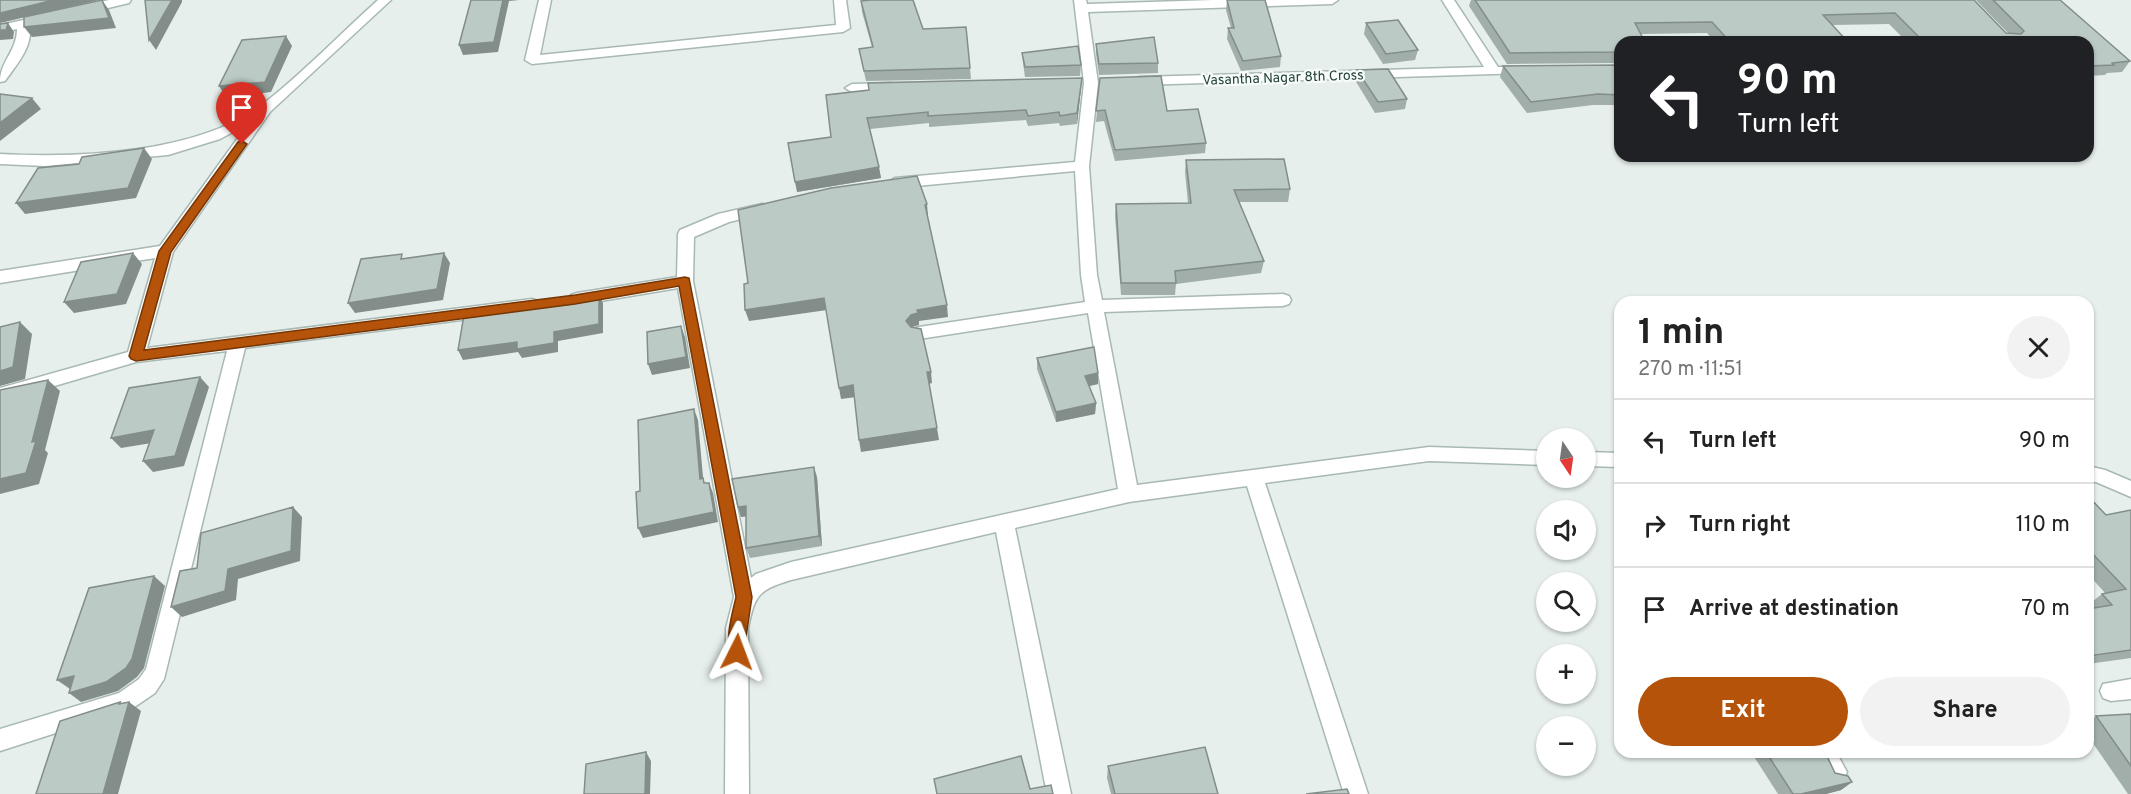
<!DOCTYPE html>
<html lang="en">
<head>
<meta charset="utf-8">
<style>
  :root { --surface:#fff; --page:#f2f2f2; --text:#222; --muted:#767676; --line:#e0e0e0; --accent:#b45309 }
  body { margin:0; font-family:Overpass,sans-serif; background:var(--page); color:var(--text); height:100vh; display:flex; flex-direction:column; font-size:22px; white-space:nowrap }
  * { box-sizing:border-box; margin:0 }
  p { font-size:20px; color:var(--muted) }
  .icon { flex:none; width:33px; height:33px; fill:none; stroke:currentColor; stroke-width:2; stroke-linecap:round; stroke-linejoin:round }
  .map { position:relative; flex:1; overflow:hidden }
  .drawer { position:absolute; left:1614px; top:296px; width:480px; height:462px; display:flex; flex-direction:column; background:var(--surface); border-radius:18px; box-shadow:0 2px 4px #0004 }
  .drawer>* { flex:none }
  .hud { position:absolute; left:1614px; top:36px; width:480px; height:126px; border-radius:18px; box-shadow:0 2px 4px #0004; background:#202124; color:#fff; overflow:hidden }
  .needle { width:39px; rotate:167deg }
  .buttons { position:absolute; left:1536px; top:428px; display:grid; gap:12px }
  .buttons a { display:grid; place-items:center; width:60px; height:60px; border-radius:50%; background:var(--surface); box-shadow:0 2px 4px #0004; font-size:30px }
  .pin { position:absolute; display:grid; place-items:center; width:51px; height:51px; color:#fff; margin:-62px -26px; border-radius:50% 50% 50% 0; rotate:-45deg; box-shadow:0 0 6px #0007 }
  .pin .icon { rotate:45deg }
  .me { position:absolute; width:66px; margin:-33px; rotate:3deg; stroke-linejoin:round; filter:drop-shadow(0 0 4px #0008) }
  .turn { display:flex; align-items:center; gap:21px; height:126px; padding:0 24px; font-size:27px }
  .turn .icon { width:78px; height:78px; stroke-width:2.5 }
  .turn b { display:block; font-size:42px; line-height:51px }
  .round { display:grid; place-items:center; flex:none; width:63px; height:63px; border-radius:32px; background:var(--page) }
  .head { display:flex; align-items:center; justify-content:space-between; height:102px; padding:0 24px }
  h1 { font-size:36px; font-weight:700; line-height:45px }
  .cta { display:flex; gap:12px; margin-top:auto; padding:12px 24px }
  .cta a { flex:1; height:69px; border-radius:36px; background:var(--accent); color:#fff; font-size:24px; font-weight:700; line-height:69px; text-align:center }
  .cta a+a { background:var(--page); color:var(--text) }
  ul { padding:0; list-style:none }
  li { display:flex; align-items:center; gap:18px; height:84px; padding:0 24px; border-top:2px solid var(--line) }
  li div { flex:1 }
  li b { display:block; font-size:22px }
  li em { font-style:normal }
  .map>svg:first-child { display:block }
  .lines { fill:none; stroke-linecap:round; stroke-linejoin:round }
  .minor-casing { stroke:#a8b8b2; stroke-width:3 }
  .minor { fill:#fff; fill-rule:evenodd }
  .wall { fill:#a1aea9 }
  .shaded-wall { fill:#838d89 }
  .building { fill:#bbcac4; stroke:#838d89; stroke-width:1.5 }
  .route { fill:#b45309; stroke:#753606; stroke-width:1.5 }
  .labels { text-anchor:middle; stroke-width:4.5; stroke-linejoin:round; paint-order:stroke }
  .far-street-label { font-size:14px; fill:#24423a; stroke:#f7fbf9 }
</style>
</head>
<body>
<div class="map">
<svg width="2131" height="794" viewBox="0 0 2131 794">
  <rect width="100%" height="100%" fill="#e6efeb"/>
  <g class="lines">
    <defs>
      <g id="minor">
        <polygon points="109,0 131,0 129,3 83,14 77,10 78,7"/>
        <path d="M 378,0 L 391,0 L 270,112 L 173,252 L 147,348 L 532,299 L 538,301 L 540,305 L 538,309 L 532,311 L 245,348 L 164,679 L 155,693 L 133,708 L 0,751 L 0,729 L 119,693 L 139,679 L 146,669 L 227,351 L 136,362 L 0,402 L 0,388 L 128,352 L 155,258 L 0,283 L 0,271 L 160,246 L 248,124 L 220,139 L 168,155 L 45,166 L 0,164 L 0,154 C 79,158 198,154 263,104 C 302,74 341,33 378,0 Z"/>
        <polygon points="539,0 551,0 540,55 836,25 834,0 846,0 850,28 843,32 532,64 525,60"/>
        <path d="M 1074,0 L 1086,0 L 1087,4 L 1213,0 L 1338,0 L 1332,4 L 1088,12 L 1098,83 L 1089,166 L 1097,275 L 1102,300 L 1283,294 L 1289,296 L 1291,300 L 1289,304 L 1283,306 L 1104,312 L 1137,485 L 1429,447 L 1546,451 L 1546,465 L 1429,461 L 1265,483 L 1368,794 L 1344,794 L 1247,486 L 1129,502 L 1015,528 L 1071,794 L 1047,794 L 996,532 L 791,580 C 758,590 755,595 748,628 L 749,794 L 725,794 L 726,628 L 734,597 L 678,288 L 577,305 L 571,303 L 569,299 L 571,295 L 577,293 L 677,277 L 678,234 L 680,230 L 718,214 L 762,204 L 767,205 L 770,209 L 767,213 L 729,222 L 694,237 L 693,281 L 751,578 L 756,574 L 791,562 L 1118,489 L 1088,313 L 919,339 L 913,337 L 910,333 L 913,329 L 919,327 L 1085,302 L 1081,275 L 1075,171 L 895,188 L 887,183 L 895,178 L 1075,162 L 1084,83 Z"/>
        <polygon points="1442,0 1454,0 1498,67 1530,67 1532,70 1530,73 1139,85 1132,81 1139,77 1484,67"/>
        <path d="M 47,15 L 52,16 L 53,19 L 52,22 L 30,27 C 32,48 17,64 5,81 L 0,82 C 0,61 17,51 17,29 L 0,33 L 0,25 Z"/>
        <polygon points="892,83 899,87 897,90 852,92 845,88 852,84"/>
        <polygon points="1586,452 1620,453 1620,467 1586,466"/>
        <polygon points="2088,466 2105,470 2131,481 2131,497 2096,482 2088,482"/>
        <polygon points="2131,679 2131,699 2111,701 2103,698 2100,691 2103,684"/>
        <polygon points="1813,752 1836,752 1847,772 1843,780 1835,783 1827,780"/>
      </g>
    </defs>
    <use href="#minor" class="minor-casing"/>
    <use href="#minor" class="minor"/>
  </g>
  <g class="wall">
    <polygon points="1227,0 1281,56 1280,67 1241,71 1227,39 1228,28 1231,28 1226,10"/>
    <polygon points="1471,0 1974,0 2006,33 2008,33 1976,0 2060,0 2130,61 2122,72 2107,73 2105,75 2088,76 2088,42 1907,42 1889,24 1833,25 1848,42 1715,42 1707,33 1641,34 1620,42 1620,63 1507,64 1469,6"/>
    <polygon points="861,1 923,29 966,27 971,79 866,81 859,49 872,47 862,12"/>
    <polygon points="1366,23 1418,50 1415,60 1383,64 1364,34"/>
    <polygon points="1096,44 1158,63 1158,73 1099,75 1096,54"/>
    <polygon points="1022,53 1081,65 1080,76 1025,77 1023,63"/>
    <polygon points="1620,65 1620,105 1593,105 1527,113 1500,77 1503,66"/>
    <polygon points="1357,70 1407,99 1405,109 1375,113 1355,80"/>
    <polygon points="1100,78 1167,111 1206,143 1205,153 1115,161 1104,121 1096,122"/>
    <polygon points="868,83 1081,88 1077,124 1060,126 1059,123 1028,126 1026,120 929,127 929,123 870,129 881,178 797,192 831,137 869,90"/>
    <polygon points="1186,160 1290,189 1288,202 1239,202 1264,261 1261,273 1176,284 1175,295 1121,295 1115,216 1116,204 1188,203 1185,172"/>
    <polygon points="1037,358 1098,384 1089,386 1096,403 1095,414 1056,422 1037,369"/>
    <polygon points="817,477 822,546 750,558 746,548 746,516 741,517 738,507"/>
    <polygon points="2088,496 2106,515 2131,510 2131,658 2088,664 2088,609 2091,609 2088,605 2102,594 2105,593 2088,574"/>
    <polygon points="2131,714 2131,794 2128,794 2088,736 2088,722 2096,716"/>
    <polygon points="1751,752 1825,752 1835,773 1852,782 1841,790 1826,794 1778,794"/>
    <polygon points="1108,766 1218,794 1111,794 1107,778"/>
  </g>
  <g class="shaded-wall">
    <polygon points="54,0 99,0 0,23 0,13"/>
    <polygon points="102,0 109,10 116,28 32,37 24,27"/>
    <polygon points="172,0 182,0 182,2 156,50 149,40"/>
    <polygon points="503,0 519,0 509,1 498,52 463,55 459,45"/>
    <polygon points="8,23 14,32 13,39 0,40 0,31"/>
    <polygon points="286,36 292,46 271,92 226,97 219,86"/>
    <polygon points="1082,78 1081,88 1077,124 1077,113"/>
    <polygon points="32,98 41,109 0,141 0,123"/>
    <polygon points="144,148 152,159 136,198 25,214 16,203"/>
    <polygon points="879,167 881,178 797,192 795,182"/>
    <polygon points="927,204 928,216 926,216 925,205"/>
    <polygon points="133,253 142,264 126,304 74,313 64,302"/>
    <polygon points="444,253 450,263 443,300 355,313 348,303"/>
    <polygon points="599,294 603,303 603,333 558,341 558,352 522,358 518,352 463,360 458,350 554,332"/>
    <polygon points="824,298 827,310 749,321 745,310"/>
    <polygon points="947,305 948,317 919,321 919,325 912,327 908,333 906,321 911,315 917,310"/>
    <polygon points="20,322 32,334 25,379 0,386 0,371"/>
    <polygon points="681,326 685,337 690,368 652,375 648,364"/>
    <polygon points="927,372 931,372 932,383 929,384"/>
    <polygon points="1098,373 1098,384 1085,387 1085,376"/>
    <polygon points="200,377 209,387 184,466 153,472 143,461"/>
    <polygon points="48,380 60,391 45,450 48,453 39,484 0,494 0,479 32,442"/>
    <polygon points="853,385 856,397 841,399 839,388"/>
    <polygon points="1096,403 1095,414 1056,422 1056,412"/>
    <polygon points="694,409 698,420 704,489 700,479"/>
    <polygon points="937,428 939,440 861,452 859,440"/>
    <polygon points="154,430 164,441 121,448 111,438"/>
    <polygon points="814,467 817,477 822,546 819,536"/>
    <polygon points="709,483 713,493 718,522 643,538 638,528"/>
    <polygon points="746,506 749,516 741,517 738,507"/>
    <polygon points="293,507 302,517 300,561 238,579 236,600 182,617 171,607 228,569"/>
    <polygon points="154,576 165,586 144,668 137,677 118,691 81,702 69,693"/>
    <polygon points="74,676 70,689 57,680"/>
    <polygon points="120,702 128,707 129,702 141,711 118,794 103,794"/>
    <polygon points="646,752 651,761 650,794 645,794"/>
    <polygon points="1852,782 1841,790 1826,794 1801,794"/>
  </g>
  <g class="building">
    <polygon points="0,0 54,0 0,13"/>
    <polygon points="102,0 109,18 24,27 24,17"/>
    <polygon points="145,0 172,0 149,40"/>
    <polygon points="471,0 503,0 494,42 459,45"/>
    <polygon points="871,0 913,0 923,29 966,27 970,68 864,71 859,49 873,47 861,1"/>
    <polygon points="1227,0 1265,0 1281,56 1243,61 1228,28 1234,28"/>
    <polygon points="1475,0 1974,0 2006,33 2021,34 2024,31 1993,0 2060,0 2130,61 2112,63 2114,65 2088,66 2088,42 2028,42 2023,38 1924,42 1895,13 1823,15 1848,42 1730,42 1712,22 1635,23 1645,42 1620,42 1620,52 1510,53"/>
    <polygon points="1398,20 1418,50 1386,54 1366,23"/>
    <polygon points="8,23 6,30 0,30 0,24"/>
    <polygon points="286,36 265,82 219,86 242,40"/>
    <polygon points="1154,37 1158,63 1099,64 1096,44"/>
    <polygon points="1078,46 1081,65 1025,67 1022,53"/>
    <polygon points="1620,65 1620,95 1598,94 1531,102 1503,66"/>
    <polygon points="1388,69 1407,99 1378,102 1357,70"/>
    <polygon points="1161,76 1167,111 1198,109 1206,143 1115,150 1105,110 1096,111 1100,78"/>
    <polygon points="1082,78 1077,113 1060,116 1059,112 1028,116 1026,110 928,116 928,112 867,118 879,167 795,182 788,143 831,137 826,95 869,90 868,83"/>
    <polygon points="0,94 32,98 0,123"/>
    <polygon points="144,148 128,188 16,203 38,168 79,164 82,157"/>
    <polygon points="1284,159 1290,189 1234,190 1264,261 1175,271 1176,283 1121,283 1116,204 1191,203 1186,160"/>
    <polygon points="917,176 927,204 925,205 947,305 917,310 918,313 911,315 906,321 911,327 921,329 931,372 927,372 937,428 859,440 853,385 839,388 824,298 745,310 744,284 748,283 738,210 831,188"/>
    <polygon points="133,253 117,294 64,302 81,262"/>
    <polygon points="444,253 437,289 348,303 361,259 402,254 401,259"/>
    <polygon points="599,294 599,324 554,332 554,343 517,349 517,342 458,350 464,315"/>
    <polygon points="20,322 13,367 0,371 0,327"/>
    <polygon points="681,326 686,357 648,364 647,332"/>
    <polygon points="1094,347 1098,373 1085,376 1096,403 1056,412 1037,358"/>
    <polygon points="200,377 175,456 143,461 154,430 111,438 129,388"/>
    <polygon points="48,380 32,442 36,441 26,473 0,479 0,390"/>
    <polygon points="694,409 700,479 703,478 704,483 709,483 714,512 638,528 636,492 640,491 638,420"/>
    <polygon points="814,467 819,536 746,548 746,506 738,507 732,479"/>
    <polygon points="2088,496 2106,515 2131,510 2131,650 2088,656 2088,609 2112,605 2102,594 2126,589 2088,549"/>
    <polygon points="293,507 291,551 228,569 225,591 171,607 180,571 197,568 201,533"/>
    <polygon points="154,576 132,659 126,668 106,682 69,693 74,676 57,680 89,588"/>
    <polygon points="120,702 119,704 129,702 103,794 36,794 60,721"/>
    <polygon points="2131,714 2131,766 2096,716"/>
    <polygon points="1205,747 1218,794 1115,794 1108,766"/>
    <polygon points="646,752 645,794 584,794 586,764"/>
    <polygon points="1766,752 1825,752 1835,773 1848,776 1852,782 1801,794 1793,794"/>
    <polygon points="1021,756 1030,789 1051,785 1053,794 937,794 934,779"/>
    <polygon points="1347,789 1349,794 1306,794"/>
  </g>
  <path class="route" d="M 242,141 L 247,144 L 171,252 L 144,350 L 575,295 L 685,277 L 689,278 L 752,597 L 743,657 L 737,659 L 732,657 C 724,640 732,615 736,597 L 679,286 L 575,304 L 136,361 L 131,359 L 129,356 L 159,251 L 238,142 Z"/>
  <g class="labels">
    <g class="far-street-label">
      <text transform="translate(1283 77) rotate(-2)" y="5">Vasantha Nagar 8th Cross</text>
    </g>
  </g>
</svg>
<div class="buttons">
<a><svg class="needle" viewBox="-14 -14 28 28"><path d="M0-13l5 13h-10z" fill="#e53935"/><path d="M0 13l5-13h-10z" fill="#767676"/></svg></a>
<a><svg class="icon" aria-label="sound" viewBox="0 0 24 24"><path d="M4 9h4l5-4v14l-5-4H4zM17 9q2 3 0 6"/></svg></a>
<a><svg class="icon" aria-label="search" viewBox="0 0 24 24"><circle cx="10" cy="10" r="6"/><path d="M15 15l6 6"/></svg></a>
<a>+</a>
<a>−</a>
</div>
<div class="pin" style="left:242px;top:144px;background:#d93025"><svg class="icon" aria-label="arrive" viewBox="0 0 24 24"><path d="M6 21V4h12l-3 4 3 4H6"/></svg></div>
<svg class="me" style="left:737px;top:652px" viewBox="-20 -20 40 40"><path d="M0-17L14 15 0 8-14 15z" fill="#b45309" stroke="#fff" stroke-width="4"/></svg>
<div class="hud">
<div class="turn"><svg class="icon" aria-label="left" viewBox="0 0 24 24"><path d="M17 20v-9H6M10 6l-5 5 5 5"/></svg><div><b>90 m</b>Turn left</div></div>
</div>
<section class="drawer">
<div class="head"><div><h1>1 min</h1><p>270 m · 11:51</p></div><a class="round"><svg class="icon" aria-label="close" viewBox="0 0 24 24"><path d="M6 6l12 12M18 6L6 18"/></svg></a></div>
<ul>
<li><svg class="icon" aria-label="left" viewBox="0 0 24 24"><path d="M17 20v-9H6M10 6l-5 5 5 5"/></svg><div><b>Turn left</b></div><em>90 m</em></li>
<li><svg class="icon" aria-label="right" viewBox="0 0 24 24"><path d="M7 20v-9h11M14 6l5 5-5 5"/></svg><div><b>Turn right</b></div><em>110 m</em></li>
<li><svg class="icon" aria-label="arrive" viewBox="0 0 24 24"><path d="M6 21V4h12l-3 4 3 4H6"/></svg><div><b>Arrive at destination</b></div><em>70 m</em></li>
</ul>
<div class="cta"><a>Exit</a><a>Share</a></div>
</section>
</div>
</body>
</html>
